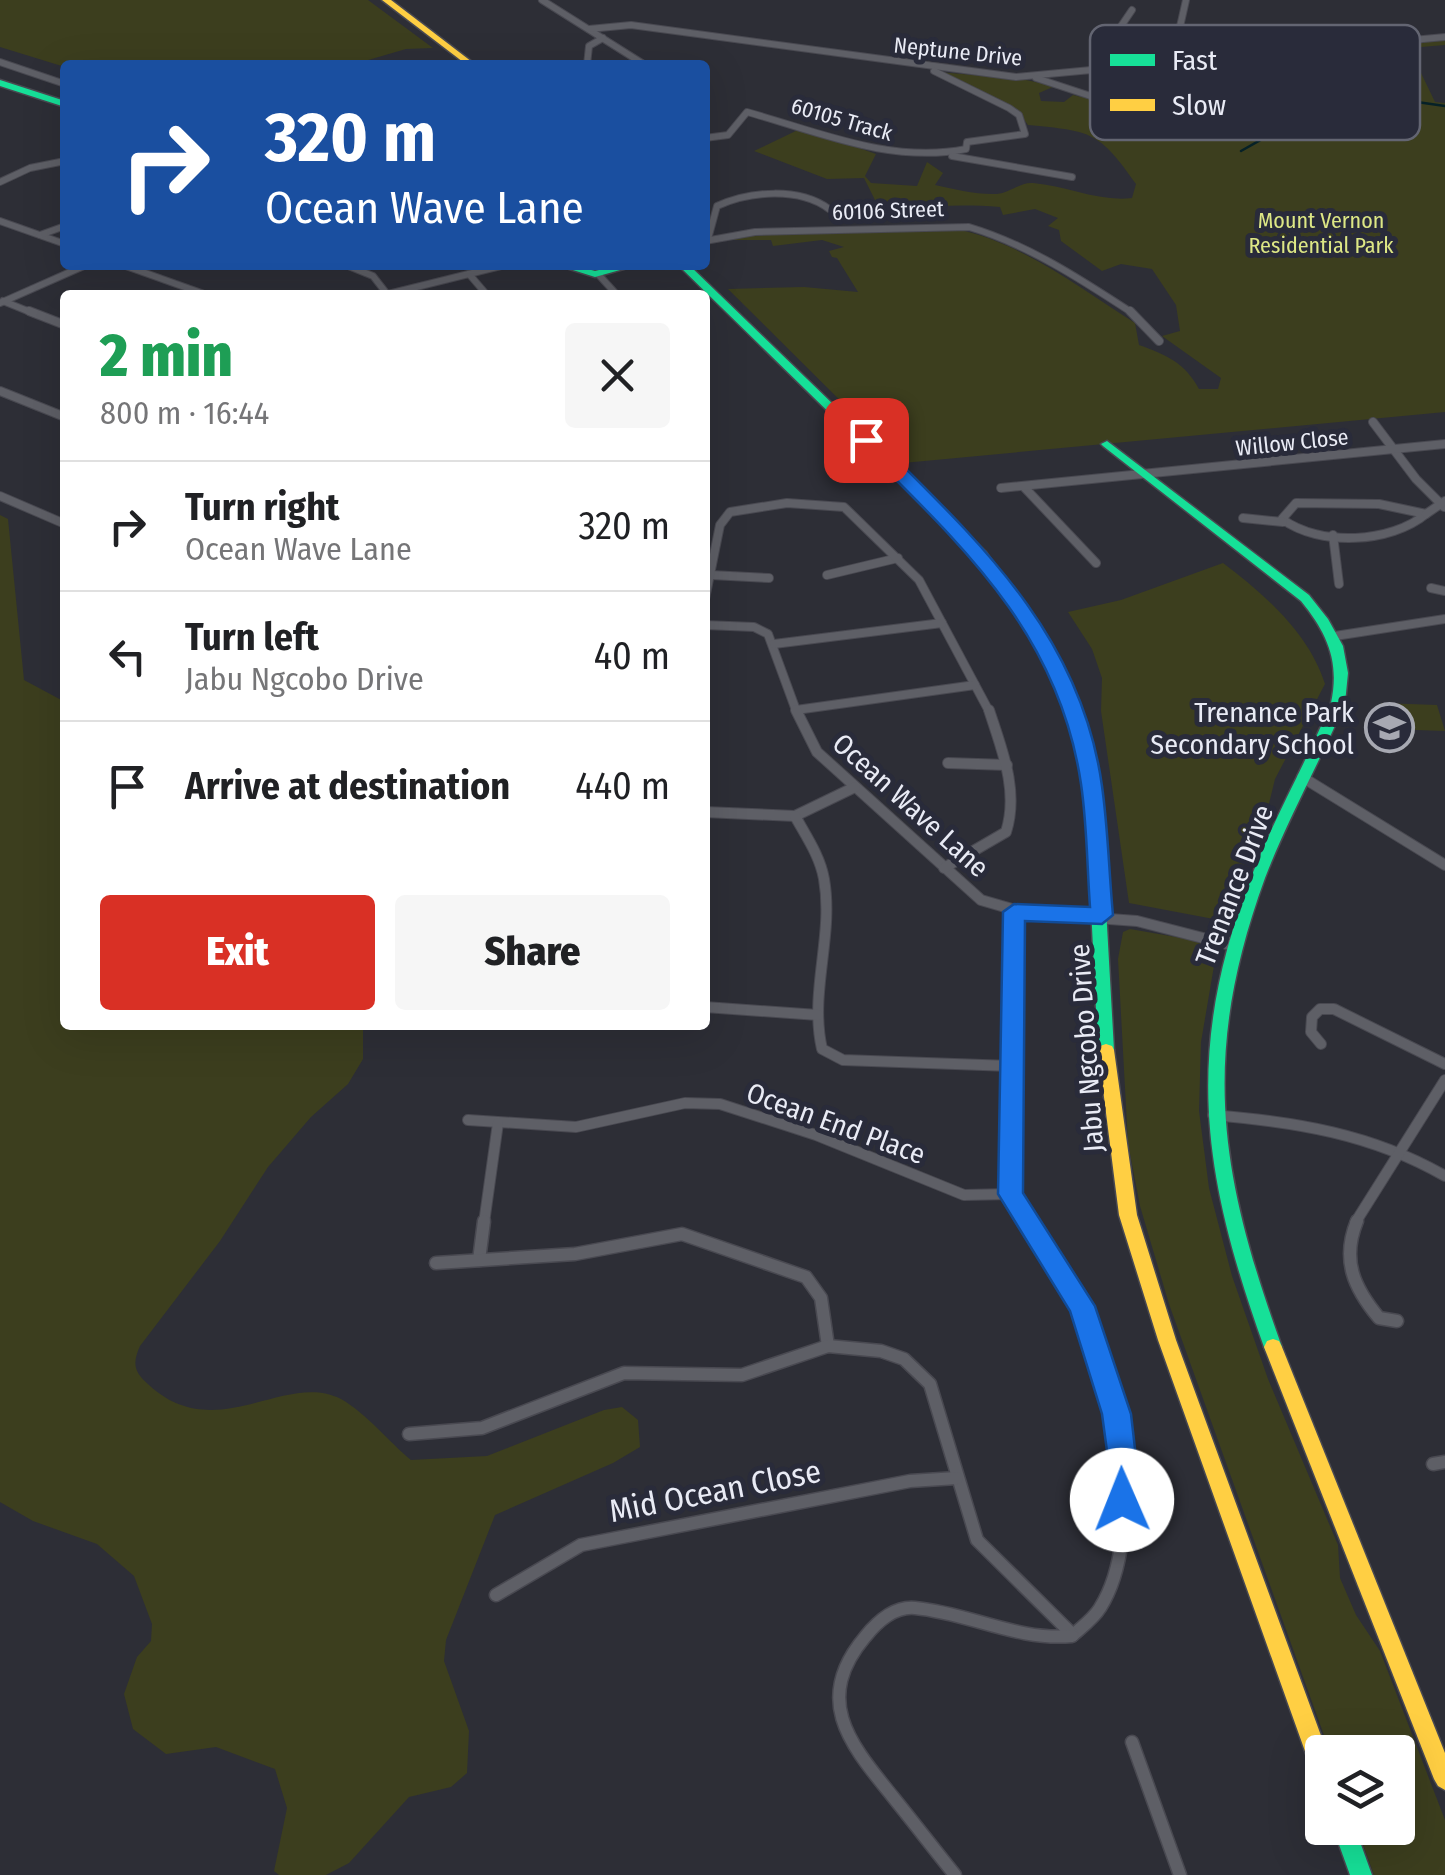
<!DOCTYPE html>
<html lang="en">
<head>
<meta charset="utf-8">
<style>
  :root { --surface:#fff; --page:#f6f6f6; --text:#202124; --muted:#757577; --line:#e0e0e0; --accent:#d93025 }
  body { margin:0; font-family:"Fira Sans Condensed",sans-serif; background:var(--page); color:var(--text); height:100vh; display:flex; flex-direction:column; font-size:38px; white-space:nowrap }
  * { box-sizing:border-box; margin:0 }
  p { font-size:32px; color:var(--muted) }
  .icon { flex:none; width:55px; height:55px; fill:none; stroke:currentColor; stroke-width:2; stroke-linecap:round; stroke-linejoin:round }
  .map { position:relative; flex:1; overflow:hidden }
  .details { position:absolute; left:60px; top:290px; width:650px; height:740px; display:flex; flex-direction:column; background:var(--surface); border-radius:10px; box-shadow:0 10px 40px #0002 }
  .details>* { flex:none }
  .banner { position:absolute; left:60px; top:60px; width:650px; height:210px; border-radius:10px; box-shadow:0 10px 40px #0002; background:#1a4fa0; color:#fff; overflow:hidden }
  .tools { position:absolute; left:1305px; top:1735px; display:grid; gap:20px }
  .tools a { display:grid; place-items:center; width:110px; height:110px; border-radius:10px; background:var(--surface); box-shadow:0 10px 40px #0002; font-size:50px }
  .pin { position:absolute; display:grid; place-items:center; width:85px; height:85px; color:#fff; margin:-42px; border-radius:20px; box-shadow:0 5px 15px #0006 }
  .me { position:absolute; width:110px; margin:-55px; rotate:359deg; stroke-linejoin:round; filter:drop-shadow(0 0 8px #0008) }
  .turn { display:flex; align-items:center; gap:35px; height:210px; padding:0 40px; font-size:45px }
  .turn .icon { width:130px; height:130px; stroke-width:2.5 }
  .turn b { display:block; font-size:70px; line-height:85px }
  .round { display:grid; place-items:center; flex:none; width:105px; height:105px; border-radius:10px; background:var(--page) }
  .headline { display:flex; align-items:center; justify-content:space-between; height:170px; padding:0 40px }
  h1 { font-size:60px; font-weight:800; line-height:75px; color:#1e9e55 }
  .button { display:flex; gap:20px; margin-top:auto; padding:20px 40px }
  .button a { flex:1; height:115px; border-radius:10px; background:var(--accent); color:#fff; font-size:40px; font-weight:800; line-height:115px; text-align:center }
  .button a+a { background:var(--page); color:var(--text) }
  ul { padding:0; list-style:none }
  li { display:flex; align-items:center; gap:30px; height:130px; padding:0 40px; border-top:2px solid var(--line) }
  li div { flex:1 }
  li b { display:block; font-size:38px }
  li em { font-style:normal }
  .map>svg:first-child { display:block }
  .green { fill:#3c3e1e }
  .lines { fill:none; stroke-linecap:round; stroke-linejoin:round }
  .stream { stroke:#062127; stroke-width:2.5 }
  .street-far3-casing { stroke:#494951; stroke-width:8 }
  .street-far2-casing { stroke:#494951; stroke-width:10 }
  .street-far1-casing { stroke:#494951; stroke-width:12 }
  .street-casing { stroke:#494951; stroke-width:15 }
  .fast-casing { stroke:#494951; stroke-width:3 }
  .slow-casing { stroke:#494951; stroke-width:3 }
  .street-far3 { stroke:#5e5f66; stroke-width:6 }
  .street-far2 { stroke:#5e5f66; stroke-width:8 }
  .street-far1 { stroke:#5e5f66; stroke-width:10 }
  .street { stroke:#5e5f66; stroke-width:12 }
  .fast { fill:#16e098; fill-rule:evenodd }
  .slow { fill:#ffcf43; fill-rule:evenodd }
  .route { fill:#1a73e8; stroke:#114b97; stroke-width:2.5 }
  .labels { text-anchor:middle; stroke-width:10; stroke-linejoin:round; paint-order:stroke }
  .far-street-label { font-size:22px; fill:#e9ebf5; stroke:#292b3a }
  .far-park-label { font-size:22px; fill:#dde785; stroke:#292b3a }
  .poi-label { font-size:28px; fill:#e9ebf5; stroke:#292b3a; text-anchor:end }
  .street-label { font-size:28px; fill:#e9ebf5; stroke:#292b3a }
  .near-street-label { font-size:32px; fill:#e9ebf5; stroke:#292b3a }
  .key { fill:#292b3a; stroke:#636572; stroke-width:2.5 }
  .key-label { font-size:28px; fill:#e9ebf5 }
</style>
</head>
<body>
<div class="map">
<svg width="1445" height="1875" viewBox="0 0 1445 1875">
  <rect width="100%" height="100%" fill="#2d2e36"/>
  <g class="green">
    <polygon points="0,0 368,0 433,48 406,49 351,65 65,67 0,47"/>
    <path d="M 1445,39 L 1445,45 L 1409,48 L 1435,102 L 1445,103 L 1445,412 L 903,463 L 728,289 L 804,287 L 858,292 L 837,258 L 832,257 L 829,251 L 844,247 L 822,240 L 773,246 L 771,240 L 730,240 L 723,237 L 944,227 C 1013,236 1077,286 1135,323 L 1139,345 C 1167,355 1185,363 1199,389 L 1218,389 L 1221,378 L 1162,336 L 1180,331 L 1176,305 L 1152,269 L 1121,264 L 1102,271 L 1061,241 L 1059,230 L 1048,226 L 1058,218 L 1035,209 L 1003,215 L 1000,207 C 959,203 919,208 878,206 L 864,178 L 827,179 L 754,151 L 802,128 L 876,154 L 865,176 L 871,183 L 917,186 L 927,162 L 943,173 L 935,185 C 954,189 977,195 997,194 C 1010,193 1020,182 1033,183 C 1067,186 1099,202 1132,198 L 1136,184 C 1099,131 1091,131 1028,125 L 1017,110 L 938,72 L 1021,79 L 1055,86 L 1039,93 L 1041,101 L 1064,102 L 1073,95 C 1081,97 1090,98 1097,102 C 1116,114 1125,140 1150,128 L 1148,121 L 1152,116 L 1137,102 L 1133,70 L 1298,52 L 1317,68 L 1354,74 L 1361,62 L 1347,48 Z"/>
    <path d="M 0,515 L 8,519 L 24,680 L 65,702 L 65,1025 L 363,1025 L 363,1059 L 348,1084 L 311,1117 L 268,1167 L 220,1241 L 140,1346 C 132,1364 134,1372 149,1385 C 216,1447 285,1370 341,1399 C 366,1413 389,1442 411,1460 L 487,1456 L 604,1410 L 622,1407 L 638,1420 L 640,1447 L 613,1463 L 495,1515 L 446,1640 L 444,1661 L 469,1731 L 467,1773 L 451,1787 L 409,1797 L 349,1863 L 326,1875 L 279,1875 L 274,1871 L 287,1808 L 275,1769 L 216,1747 L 166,1754 L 133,1729 L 124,1694 L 137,1657 L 151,1641 L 152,1624 L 134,1576 L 97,1544 L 33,1521 L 0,1502 Z"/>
    <path d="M 1223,563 C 1264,594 1309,633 1325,684 L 1275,779 L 1265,820 L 1219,920 L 1129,903 L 1101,711 L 1102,678 L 1092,649 L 1068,612 L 1121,600 Z"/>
    <polygon points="1381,703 1437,705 1445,731 1387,729"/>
    <polygon points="1130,929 1193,940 1209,947 1215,960 1201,1042 1199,1111 1209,1188 1232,1276 1268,1379 1338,1545 1340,1578 1356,1615 1380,1651 1445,1820 1445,1875 1374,1875 1357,1828 1398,1828 1398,1752 1330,1752 1169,1304 1140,1206 1128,1143 1118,959 1123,932"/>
  </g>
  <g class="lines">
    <polyline class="stream" points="1241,151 1326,103 1368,95 1445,106"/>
    <defs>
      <g id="street-far3">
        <polyline points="542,0 645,65"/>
        <polyline points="589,29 631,25 1016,77 1445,37"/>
        <polyline points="0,62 65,84"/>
        <polyline points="1172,62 1186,0"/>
        <polyline points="587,65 589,46 603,38"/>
        <polyline points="1100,69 1109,44 1132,10"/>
        <polyline points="1036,78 1121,106"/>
        <path d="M 705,138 L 728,135 L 747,112 C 819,132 891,164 966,149 L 967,142 L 1025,134 L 1019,115 L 1009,108 L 934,71"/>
        <polyline points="952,156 1072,177"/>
        <polyline points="0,182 30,168 65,161"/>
        <polyline points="0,221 65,244"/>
        <polyline points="40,235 65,226"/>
        <path d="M 708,239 L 717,206 C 750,191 799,187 829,209"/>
        <path d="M 705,241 L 755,232 L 969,227 C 1029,245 1082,280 1134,314"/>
        <polyline points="123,265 207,295"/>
        <polyline points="346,265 373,276 387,294"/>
        <polyline points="469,274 487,295"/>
        <polyline points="598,274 617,295"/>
        <polyline points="384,295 505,265"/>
        <polyline points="3,301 35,314"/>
        <polyline points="0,303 86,265"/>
      </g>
      <g id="street-far2">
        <polyline points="29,311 65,325"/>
        <polyline points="1130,311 1159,341"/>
        <polyline points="0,391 65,417"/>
        <polyline points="1373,422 1416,479 1444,507"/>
        <polyline points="1024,487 1096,563"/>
        <polyline points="1001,488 1445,444"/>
        <polyline points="0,496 65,524"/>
        <path d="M 1296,503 L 1379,504 L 1426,514 C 1391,543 1320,547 1282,519 Z"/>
        <polyline points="1426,514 1445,501"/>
        <polyline points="1243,518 1283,522"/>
        <polyline points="1333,535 1339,584"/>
        <polyline points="711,575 769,578"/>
        <polyline points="827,575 898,558"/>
        <polyline points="1431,588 1445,591"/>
        <polyline points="705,599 720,525 730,512 787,503 844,507 919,580 990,713"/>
        <polyline points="705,625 754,627 768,634 797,713"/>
        <polyline points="1335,636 1445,619"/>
        <polyline points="774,644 942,623"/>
        <polyline points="796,710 975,685"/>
      </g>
      <g id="street-far1">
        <polyline points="796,710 817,752 981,900 1026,913 1137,921 1234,946"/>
        <polyline points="948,763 1007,765"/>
        <polyline points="1302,777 1445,865"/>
        <polyline points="705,812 795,816 855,787"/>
        <path d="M 795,816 C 806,836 820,856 824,879 C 834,936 809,992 822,1049 L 843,1060 L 1011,1066"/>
        <path d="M 944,868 L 1006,832 C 1019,791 1002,750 989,710"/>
        <polyline points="1014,912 1009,1174 1015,1205 1025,1223"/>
        <polyline points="705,1007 818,1015"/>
        <polyline points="1321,1044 1311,1032 1312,1017 1320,1009 1334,1009 1445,1064"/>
        <path d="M 1213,1115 C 1296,1122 1372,1134 1445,1176"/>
        <polyline points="468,1120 576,1127 685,1103 720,1104 816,1135 964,1195 1011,1194"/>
        <polyline points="484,1223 498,1123"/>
        <polyline points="1355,1223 1445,1080"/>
      </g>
      <g id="street">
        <path d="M 1023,1221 C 1041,1249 1065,1274 1080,1303 C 1117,1377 1147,1534 1100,1608 C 1094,1618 1082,1627 1073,1635"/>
        <path d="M 1357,1221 C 1341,1260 1354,1288 1379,1318 L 1397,1321"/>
        <polyline points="479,1260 484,1221"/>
        <polyline points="436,1263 575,1254 682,1234 806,1277 821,1298 828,1346"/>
        <polyline points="409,1434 482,1428 624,1373 742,1375 828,1346 881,1351 904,1359 930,1384 977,1540 1073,1635"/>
        <polyline points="1433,1464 1445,1462"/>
        <polyline points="496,1595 581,1545 910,1481 957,1478"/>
        <polyline points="1132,1742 1180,1875"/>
        <path d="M 955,1875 C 934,1849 914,1823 893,1797 C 852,1746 811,1701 865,1637 C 877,1622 894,1606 915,1608 C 969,1613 1017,1641 1072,1636"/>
      </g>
      <g id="fast">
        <polygon points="0,80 65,101 65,107 0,86"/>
        <polygon points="557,265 573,265 595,271 620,265 638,265 595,277"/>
        <polygon points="678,265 689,265 986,552 1048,641 1074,693 1099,784 1114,1050 1112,1054 1100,1054 1098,1050 1085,784 1060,693 1036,642 978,558"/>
        <path d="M 1107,441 L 1309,595 L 1328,619 L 1343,646 L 1348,673 L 1345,703 C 1320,762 1288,818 1265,878 C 1200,1056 1219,1173 1282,1347 L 1279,1353 L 1273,1355 L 1267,1353 L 1264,1347 C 1202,1174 1183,1051 1252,875 C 1275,816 1307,761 1331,703 C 1340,661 1327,633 1301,601 L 1103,446 L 1101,444 Z"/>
        <polygon points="1333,1828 1355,1828 1372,1875 1350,1875"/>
      </g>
      <g id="slow">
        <polygon points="382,0 391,0 476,65 467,65"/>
        <polygon points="1106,1044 1112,1046 1114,1050 1137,1215 1176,1340 1327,1752 1322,1752 1322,1779 1315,1775 1311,1768 1158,1340 1119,1215 1098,1050 1100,1046"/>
        <polygon points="1273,1339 1279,1341 1282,1347 1445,1753 1445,1790 1438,1786 1434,1779 1264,1347 1267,1341"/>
      </g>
    </defs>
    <use href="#street-far3" class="street-far3-casing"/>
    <use href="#street-far2" class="street-far2-casing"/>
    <use href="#street-far1" class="street-far1-casing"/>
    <use href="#street" class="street-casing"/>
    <use href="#fast" class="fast-casing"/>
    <use href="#slow" class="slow-casing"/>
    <use href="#street-far3" class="street-far3"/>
    <use href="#street-far2" class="street-far2"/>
    <use href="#street-far1" class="street-far1"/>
    <use href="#street" class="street"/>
    <use href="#fast" class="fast"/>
    <use href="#slow" class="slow"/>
  </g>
  <path class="route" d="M 866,435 L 873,436 C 976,539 1081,633 1102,786 C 1108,828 1109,872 1113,915 L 1102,924 L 1025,921 L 1023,1193 L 1095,1306 L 1131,1414 L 1137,1466 L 1136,1500 L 1132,1509 L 1122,1513 L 1112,1509 L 1108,1500 L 1109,1466 L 1102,1414 L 1070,1311 L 998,1194 L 1003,912 L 1014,904 L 1090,907 C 1087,866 1087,824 1081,784 C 1059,633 962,546 860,444 L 858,440 Z"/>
  <defs>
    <symbol id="school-ring" viewBox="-11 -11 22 22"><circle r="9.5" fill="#292b3a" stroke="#a7a9b2" stroke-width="1.5"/><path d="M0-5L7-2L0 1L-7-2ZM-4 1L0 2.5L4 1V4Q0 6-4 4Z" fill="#a7a9b2"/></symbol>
  </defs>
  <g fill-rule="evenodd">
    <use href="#school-ring" x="1362" y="700" width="55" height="55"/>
  </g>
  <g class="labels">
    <g class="far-street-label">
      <text transform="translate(958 51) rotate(6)" y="8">Neptune Drive</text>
      <text transform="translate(842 119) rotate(16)" y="8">60105 Track</text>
      <text transform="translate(888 210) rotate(-2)" y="8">60106 Street</text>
      <text transform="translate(1292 442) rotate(-6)" y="8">Willow Close</text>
    </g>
    <g class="far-park-label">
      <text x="1321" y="228">Mount Vernon<tspan x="1321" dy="25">Residential Park</tspan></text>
    </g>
    <g class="poi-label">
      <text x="1354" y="722">Trenance Park<tspan x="1354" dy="32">Secondary School</tspan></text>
    </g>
    <g class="street-label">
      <text transform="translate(911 805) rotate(42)" y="10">Ocean Wave Lane</text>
      <text transform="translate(1234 885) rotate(-69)" y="10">Trenance Drive</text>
      <text transform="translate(1086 1048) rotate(-94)" y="10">Jabu Ngcobo Drive</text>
      <text transform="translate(836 1123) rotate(20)" y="10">Ocean End Place</text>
    </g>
    <g class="near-street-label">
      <text transform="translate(715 1491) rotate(-11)" y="11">Mid Ocean Close</text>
    </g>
  </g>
  <rect x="1090" y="25" width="330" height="115" rx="15" class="key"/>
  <rect x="1110" y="54" width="45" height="12" fill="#16e098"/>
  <rect x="1110" y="99" width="45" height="12" fill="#ffcf43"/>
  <g class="key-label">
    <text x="1172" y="70">Fast</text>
    <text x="1172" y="115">Slow</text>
  </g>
</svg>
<div class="tools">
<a><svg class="icon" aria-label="layers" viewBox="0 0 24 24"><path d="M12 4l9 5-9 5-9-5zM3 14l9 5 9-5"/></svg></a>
</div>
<div class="pin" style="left:866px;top:440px;background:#d93025"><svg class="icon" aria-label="arrive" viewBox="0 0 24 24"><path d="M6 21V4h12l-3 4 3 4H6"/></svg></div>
<svg class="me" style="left:1122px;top:1500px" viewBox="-20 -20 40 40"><circle r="19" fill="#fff"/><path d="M0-13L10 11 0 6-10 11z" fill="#1a73e8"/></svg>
<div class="banner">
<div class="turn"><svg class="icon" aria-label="right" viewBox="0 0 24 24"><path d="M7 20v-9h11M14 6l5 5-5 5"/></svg><div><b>320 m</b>Ocean Wave Lane</div></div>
</div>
<section class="details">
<div class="headline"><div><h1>2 min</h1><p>800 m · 16:44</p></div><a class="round"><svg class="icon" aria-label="close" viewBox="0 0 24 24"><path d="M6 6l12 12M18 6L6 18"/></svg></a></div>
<ul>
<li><svg class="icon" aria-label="right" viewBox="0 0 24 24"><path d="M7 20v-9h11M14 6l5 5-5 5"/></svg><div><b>Turn right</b><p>Ocean Wave Lane</p></div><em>320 m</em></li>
<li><svg class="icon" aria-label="left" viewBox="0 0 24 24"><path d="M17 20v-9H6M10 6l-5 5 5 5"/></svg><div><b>Turn left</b><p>Jabu Ngcobo Drive</p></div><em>40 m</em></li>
<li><svg class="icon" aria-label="arrive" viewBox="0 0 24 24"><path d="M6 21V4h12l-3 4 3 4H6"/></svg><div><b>Arrive at destination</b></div><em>440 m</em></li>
</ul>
<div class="button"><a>Exit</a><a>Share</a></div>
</section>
</div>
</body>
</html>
